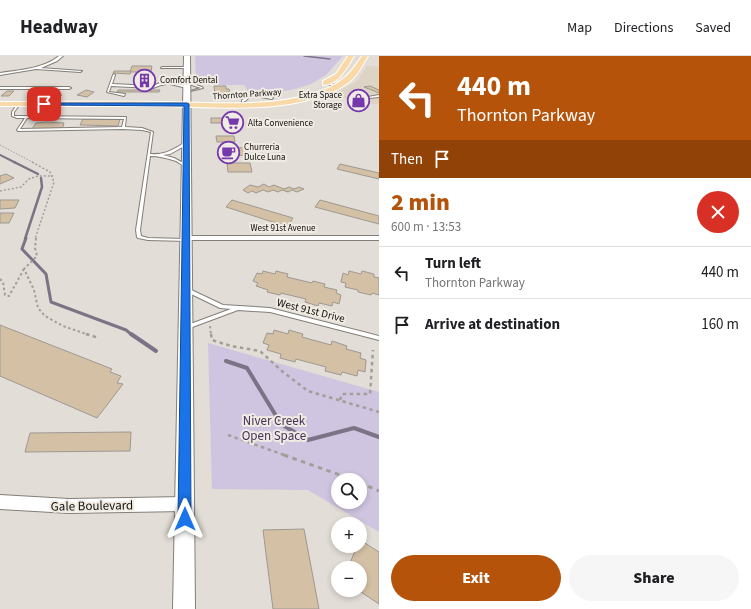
<!DOCTYPE html>
<html lang="en">
<head>
<meta charset="utf-8">
<style>
  :root { --surface:#fff; --page:#f6f6f6; --text:#202124; --muted:#757577; --line:#e0e0e0; --accent:#b45309 }
  body { margin:0; font-family:"Source Sans 3",sans-serif; background:var(--page); color:var(--text); height:100vh; display:flex; flex-direction:column; font-size:15px; white-space:nowrap }
  * { box-sizing:border-box; margin:0 }
  p { font-size:13px; color:var(--muted) }
  .icon { flex:none; width:22px; height:22px; fill:none; stroke:currentColor; stroke-width:2; stroke-linecap:round; stroke-linejoin:round }
  .map { position:relative; flex:1; overflow:hidden }
  .details { display:flex; flex-direction:column; background:var(--surface); width:372px }
  .details>* { flex:none }
  .guide { background:#b45309; color:#fff; overflow:hidden }
  .tools { position:absolute; left:331px; top:417px; display:grid; gap:8px }
  .tools a { display:grid; place-items:center; width:36px; height:36px; border-radius:50%; background:var(--surface); box-shadow:0 2px 6px #0003; font-size:20px }
  .pin { position:absolute; display:grid; place-items:center; width:34px; height:34px; color:#fff; margin:-17px; border-radius:8px; box-shadow:0 2px 6px #0006 }
  .me { position:absolute; width:44px; margin:-22px; rotate:0deg; stroke-linejoin:round; filter:drop-shadow(0 0 3px #0008) }
  .turn { display:flex; align-items:center; gap:14px; height:84px; padding:0 12px; font-size:18px }
  .turn .icon { width:52px; height:52px; stroke-width:2.5 }
  .turn b { display:block; font-size:28px; line-height:34px }
  .then { display:flex; align-items:center; height:38px; padding:0 12px; background:#0003; gap:8px; font-size:15px }
  .round { display:grid; place-items:center; flex:none; width:42px; height:42px; border-radius:21px; background:var(--page) }
  .summary { display:flex; align-items:center; justify-content:space-between; height:68px; padding:0 12px }
  h1 { font-size:24px; font-weight:800; line-height:30px; color:var(--accent) }
  .button { display:flex; gap:8px; margin-top:auto; padding:8px 12px }
  .button a { flex:1; height:46px; border-radius:24px; background:var(--accent); color:#fff; font-size:16px; font-weight:800; line-height:46px; text-align:center }
  .button a+a { background:var(--page); color:var(--text) }
  ul { padding:0; list-style:none }
  li { display:flex; align-items:center; gap:12px; height:52px; padding:0 12px; border-top:1px solid var(--line) }
  li div { flex:1 }
  li b { display:block; font-size:15px }
  li em { font-style:normal }
  header { display:flex; align-items:center; gap:24px; box-sizing:border-box; height:56px; padding:0 20px; background:var(--surface); border-bottom:1px solid var(--line) }
  header strong { font-size:19px }
  nav { display:flex; gap:22px; margin-inline-start:auto; font-size:14px }
  main { display:flex; flex:1; min-height:0 }
  .map>svg:first-child { display:block }
  .built { fill:#ddd4c6 }
  .green { fill:#d0c5e0; fill-rule:evenodd }
  .lines { fill:none; stroke-linecap:round; stroke-linejoin:round }
  .stream-far4 { stroke:#7c7486; stroke-width:1.5 }
  .stream-far3 { stroke:#7c7486; stroke-width:2 }
  .stream-far2 { stroke:#7c7486; stroke-width:2.5 }
  .stream-far1 { stroke:#7c7486; stroke-width:3 }
  .stream { stroke:#7c7486; stroke-width:4 }
  .building { fill:#d4c0a5; stroke:#9d9992 }
  .service-casing { stroke:#837f78; stroke-width:2 }
  .minor-casing { stroke:#837f78; stroke-width:2 }
  .secondary-casing { stroke:#837f78; stroke-width:2 }
  .primary-casing { stroke:#fff; stroke-width:2 }
  .path-far4 { stroke:#a29f99; stroke-width:1; stroke-dasharray:1.5 1.5; stroke-linecap:butt }
  .path-far3 { stroke:#a29f99; stroke-width:1.5; stroke-dasharray:2 2; stroke-linecap:butt }
  .path-far2 { stroke:#a29f99; stroke-width:2; stroke-dasharray:2.5 2.5; stroke-linecap:butt }
  .path-far1 { stroke:#a29f99; stroke-width:2.5; stroke-dasharray:3.5 3.5; stroke-linecap:butt }
  .path { stroke:#a29f99; stroke-width:3; stroke-dasharray:4.5 4.5; stroke-linecap:butt }
  .service { fill:#fff; fill-rule:evenodd }
  .minor { fill:#fff; fill-rule:evenodd }
  .secondary { fill:#fff; fill-rule:evenodd }
  .primary { fill:#fad9a9; fill-rule:evenodd }
  .route { fill:#1a73e8; stroke:#114b97 }
  .labels { text-anchor:middle; stroke-width:4; stroke-linejoin:round; paint-order:stroke }
  .far-poi-label { font-size:9px; fill:#100f0c; stroke:#f0ebe3; text-anchor:start }
  .far-street-label { font-size:9px; fill:#100f0c; stroke:#f0ebe3 }
  .street-label { font-size:11px; fill:#100f0c; stroke:#f0ebe3 }
  .near-park-label { font-size:13px; fill:#46335c; stroke:#f0ebe3 }
  .near-street-label { font-size:13px; fill:#100f0c; stroke:#f0ebe3 }
</style>
</head>
<body>
<header>
<strong>Headway</strong>
<nav><a>Map</a><a>Directions</a><a>Saved</a></nav>
</header>
<main>
<div class="map">
<svg width="379" height="553" viewBox="0 0 379 553">
  <rect width="100%" height="100%" fill="#e2ddd6"/>
  <polygon class="built" points="367,10 379,11 379,48 354,48 336,37 357,25"/>
  <g class="green">
    <polygon points="195,0 343,0 326,19 311,28 295,33 261,39 247,35 245,29 203,29 196,27"/>
    <path d="M 208,287 L 379,336 L 379,476 L 308,434 L 212,433 ZM 338,424 L 360,424 L 360,446 L 338,446 Z"/>
  </g>
  <g class="lines">
    <polyline class="stream-far4" points="304,0 330,3"/>
    <polyline class="stream-far3" points="0,99 16,107"/>
    <g class="stream-far2">
      <polyline points="14,106 38,118"/>
      <polyline points="25,183 42,131 41,122"/>
    </g>
    <polyline class="stream-far1" points="26,182 22,193 46,218 51,246 126,274 132,279"/>
    <g class="stream">
      <polyline points="131,278 156,295"/>
      <polyline points="226,305 247,312 281,368 308,384 354,372 379,381"/>
    </g>
  </g>
  <g class="building">
    <polygon points="132,10 152,10 151,16 130,16"/>
    <polygon points="114,15 131,15 130,18 113,17"/>
    <polygon points="139,22 151,22 149,26 137,27"/>
    <polygon points="214,30 226,30 226,33 229,33 230,36 227,36 228,39 215,39"/>
    <polygon points="370,30 379,34 379,37 364,31"/>
    <polygon points="86,34 94,36 87,41 77,39"/>
    <polygon points="118,34 160,34 159,36 117,36"/>
    <polygon points="7,35 14,35 9,40 1,40"/>
    <polygon points="53,37 61,37 60,39 62,39 58,42 50,42"/>
    <rect x="211" y="62" width="12" height="5"/>
    <polygon points="83,63 120,63 118,70 80,69"/>
    <polygon points="226,63 236,63 237,71 227,71"/>
    <polygon points="46,66 64,67 63,69 64,69 61,73 32,73 36,67"/>
    <polygon points="216,80 234,80 235,86 217,86"/>
    <polygon points="226,91 245,92 247,99 228,100"/>
    <polygon points="227,107 250,107 252,116 228,116"/>
    <polygon points="340,108 379,117 379,123 337,113"/>
    <polygon points="6,118 14,122 0,128 0,120"/>
    <polygon points="264,128 269,131 274,129 284,133 289,131 294,133 299,131 304,133 297,136 292,134 288,136 282,134 278,136 273,134 268,136 263,134 256,137 252,135 248,137 243,134 250,129 258,131"/>
    <polygon points="0,144 19,144 15,152 0,153"/>
    <polygon points="232,144 293,162 288,170 279,168 226,151"/>
    <polygon points="320,144 379,160 379,168 315,151"/>
    <polygon points="0,157 14,157 9,167 0,167"/>
    <polygon points="263,215 275,218 276,215 288,218 287,221 312,227 313,225 325,228 324,231 337,234 336,237 341,239 339,248 333,246 332,250 319,247 318,250 305,246 306,243 281,237 280,239 267,236 268,234 256,230 258,227 253,225 257,217 262,218"/>
    <polygon points="349,215 361,218 362,215 374,218 374,221 379,222 379,239 372,237 371,239 358,236 358,234 345,231 346,227 341,226 343,217 348,219"/>
    <polygon points="0,269 112,313 110,316 121,320 117,327 123,328 97,362 0,320"/>
    <polygon points="274,274 288,278 289,274 303,278 302,281 331,289 332,285 347,290 346,293 361,297 360,302 366,304 365,316 358,314 357,320 342,316 341,319 325,315 326,311 296,303 295,306 280,302 281,298 267,294 269,289 263,287 267,277 273,278"/>
    <polygon points="131,376 130,395 25,396 30,377"/>
    <polygon points="304,473 319,553 273,553 263,474"/>
    <polygon points="360,484 379,496 379,548 358,534 360,534 360,512 348,512 357,490 360,490"/>
  </g>
  <g class="lines">
    <defs>
      <g id="service">
        <polygon points="187,11 188,12 161,12 162,11"/>
        <polygon points="114,18 115,19 112,28 153,30 160,27 187,23 188,24 161,29 153,32 111,30 109,36 125,38 124,40 107,36 113,19"/>
        <polygon points="187,26 202,31 203,32 186,36 201,32 186,27"/>
        <polygon points="325,26 338,30 337,31 324,27"/>
        <polygon points="171,27 187,30 188,31 187,32 170,28"/>
        <path d="M 248,37 L 272,41 L 273,42 L 272,43 L 250,39 C 248,42 246,46 242,46 L 242,44 L 246,42 Z"/>
        <polygon points="379,39 379,41 369,42 368,41"/>
        <path d="M 18,47 L 20,48 L 14,56 L 14,60 L 17,60 L 126,61 L 125,71 L 142,72 L 153,76 L 150,98 C 166,99 172,94 186,86 L 188,86 L 188,88 L 170,98 L 163,99 L 174,102 L 187,109 L 187,111 C 183,110 180,107 176,105 C 167,102 159,100 150,100 L 140,174 L 141,180 L 148,182 L 186,183 L 188,184 L 187,185 L 148,184 L 138,182 L 137,181 L 136,174 L 151,76 L 142,74 L 123,73 L 18,75 L 17,74 L 25,62 L 17,62 L 12,60 L 12,56 ZM 27,62 L 124,63 L 122,71 L 20,73 Z"/>
        <polygon points="187,232 223,249 270,252 379,280 379,284 270,256 238,254 187,273 185,271 185,270 231,253 220,252 185,235 185,234"/>
      </g>
      <g id="minor">
        <path d="M 59,0 L 63,0 L 57,5 L 41,12 L 82,15 L 80,16 L 36,13 L 0,19 L 0,17 C 19,14 43,13 59,0 Z"/>
        <polygon points="0,31 69,31 71,32 69,33 0,33"/>
        <rect x="183" y="180" width="196" height="4"/>
        <polygon points="0,439 69,443 185,441 190,443 192,448 190,453 185,455 69,457 0,453"/>
      </g>
      <polygon id="secondary" points="184,0 190,0 195,553 173,553"/>
      <g id="primary">
        <path d="M 348,0 L 354,0 C 348,10 338,30 323,29 L 323,25 L 336,18 Z"/>
        <path d="M 362,0 L 368,0 C 362,9 357,21 348,27 C 301,60 216,51 161,50 C 107,50 54,50 0,50 L 0,46 C 54,46 108,45 161,46 C 214,46 271,53 321,35 C 342,27 350,18 362,0 Z"/>
      </g>
    </defs>
    <use href="#service" class="service-casing"/>
    <use href="#minor" class="minor-casing"/>
    <use href="#secondary" class="secondary-casing"/>
    <use href="#primary" class="primary-casing"/>
    <polyline class="path-far4" points="0,89 34,107"/>
    <g class="path-far3">
      <polyline points="32,106 50,116 54,126 35,183"/>
      <polyline points="0,135 21,131 29,123 38,120 53,120"/>
    </g>
    <g class="path-far2">
      <polyline points="36,182 35,192 37,200 24,213 34,234 38,252 45,260 63,270 89,279"/>
      <polyline points="0,223 3,226 5,239 9,240 24,213"/>
      <polyline points="210,270 211,279"/>
    </g>
    <g class="path-far1">
      <polyline points="86,278 99,282"/>
      <polyline points="211,278 212,284 231,290 260,295 283,316 308,335 379,356"/>
      <polyline points="340,344 342,338 370,338 373,294"/>
      <polyline points="228,379 287,400"/>
    </g>
    <g class="path">
      <polyline points="284,399 354,424"/>
      <polyline points="360,427 379,435"/>
    </g>
    <use href="#service" class="service"/>
    <use href="#minor" class="minor"/>
    <use href="#secondary" class="secondary"/>
    <use href="#primary" class="primary"/>
  </g>
  <polygon class="route" points="43,47 187,47 189,48 191,463 189,467 185,469 180,467 178,463 184,50 44,49"/>
  <defs>
    <symbol id="building-ring" viewBox="-11 -11 22 22"><circle r="9.5" fill="#f0ebe3" stroke="#7538ad" stroke-width="1.5"/><path d="M-4-6H4V6H1V3H-1V6H-4ZM-2.5-4.3h1.7v1.8h-1.7ZM.8-4.3h1.7v1.8H.8ZM-2.5-1h1.7V.8h-1.7ZM.8-1h1.7V.8H.8Z" fill="#7538ad"/></symbol>
    <symbol id="shop-ring" viewBox="-11 -11 22 22"><circle r="9.5" fill="#f0ebe3" stroke="#7538ad" stroke-width="1.5"/><path d="M-5-2.5h2.3a2.7 3.5 0 0 1 5.4 0H5L5.5 6h-11ZM-1.5-2.5h3a1.5 2.3 0 0 0-3 0Z" fill="#7538ad"/></symbol>
    <symbol id="supermarket-ring" viewBox="-11 -11 22 22"><circle r="9.5" fill="#f0ebe3" stroke="#7538ad" stroke-width="1.5"/><path d="M-6-5.5h2.5l.6 2H6L4.5 2H-2.5L-4.4-4H-6ZM-1.5 3.2a1.3 1.3 0 1 0 .1 0ZM3 3.2a1.3 1.3 0 1 0 .1 0Z" fill="#7538ad"/></symbol>
    <symbol id="cafe-ring" viewBox="-11 -11 22 22"><circle r="9.5" fill="#f0ebe3" stroke="#7538ad" stroke-width="1.5"/><path d="M-5.5-4.5H6V0H3Q3 3.5 0 3.5H-2.5Q-5.5 3.5-5.5 0ZM3-3.2v2h1.7v-2ZM-6 4.5H4V6H-6Z" fill="#7538ad"/></symbol>
  </defs>
  <g fill-rule="evenodd">
    <use href="#building-ring" x="132" y="12" width="25" height="25"/>
    <use href="#shop-ring" x="346" y="32" width="25" height="25"/>
    <use href="#supermarket-ring" x="220" y="54" width="25" height="25"/>
    <use href="#cafe-ring" x="216" y="84" width="25" height="25"/>
  </g>
  <g class="labels">
    <g class="far-poi-label">
      <text x="160" y="27">Comfort Dental</text>
      <text x="342" y="42" text-anchor="end">Extra Space<tspan x="342" dy="10">Storage</tspan></text>
      <text x="248" y="70">Alta Convenience</text>
      <text x="244" y="94">Churreria<tspan x="244" dy="10">Dulce Luna</tspan></text>
    </g>
    <g class="far-street-label">
      <text transform="translate(247 38) rotate(-4)" y="3">Thornton Parkway</text>
      <text x="283" y="175">West 91st Avenue</text>
    </g>
    <g class="street-label">
      <text transform="translate(311 254) rotate(14)" y="4">West 91st Drive</text>
    </g>
    <g class="near-park-label">
      <text x="274" y="369">Niver Creek<tspan x="274" dy="15">Open Space</tspan></text>
    </g>
    <g class="near-street-label">
      <text transform="translate(92 449) rotate(-1)" y="5">Gale Boulevard</text>
    </g>
  </g>
</svg>
<div class="tools">
<a><svg class="icon" aria-label="search" viewBox="0 0 24 24"><circle cx="10" cy="10" r="6"/><path d="M15 15l6 6"/></svg></a>
<a>+</a>
<a>−</a>
</div>
<div class="pin" style="left:44px;top:48px;background:#d93025"><svg class="icon" aria-label="arrive" viewBox="0 0 24 24"><path d="M6 21V4h12l-3 4 3 4H6"/></svg></div>
<svg class="me" style="left:185px;top:463px" viewBox="-20 -20 40 40"><path d="M0-17L14 15 0 8-14 15z" fill="#1a73e8" stroke="#fff" stroke-width="4"/></svg>
</div>
<section class="details">
<div class="guide">
<div class="turn"><svg class="icon" aria-label="left" viewBox="0 0 24 24"><path d="M17 20v-9H6M10 6l-5 5 5 5"/></svg><div><b>440 m</b>Thornton Parkway</div></div>
<div class="then">Then<svg class="icon" aria-label="arrive" viewBox="0 0 24 24"><path d="M6 21V4h12l-3 4 3 4H6"/></svg></div>
</div>
<div class="summary"><div><h1>2 min</h1><p>600 m · 13:53</p></div><a class="round" style="background:#d93025;color:#fff"><svg class="icon" aria-label="close" viewBox="0 0 24 24"><path d="M6 6l12 12M18 6L6 18"/></svg></a></div>
<ul>
<li><svg class="icon" aria-label="left" viewBox="0 0 24 24"><path d="M17 20v-9H6M10 6l-5 5 5 5"/></svg><div><b>Turn left</b><p>Thornton Parkway</p></div><em>440 m</em></li>
<li><svg class="icon" aria-label="arrive" viewBox="0 0 24 24"><path d="M6 21V4h12l-3 4 3 4H6"/></svg><div><b>Arrive at destination</b></div><em>160 m</em></li>
</ul>
<div class="button"><a>Exit</a><a>Share</a></div>
</section>
</main>
</body>
</html>
